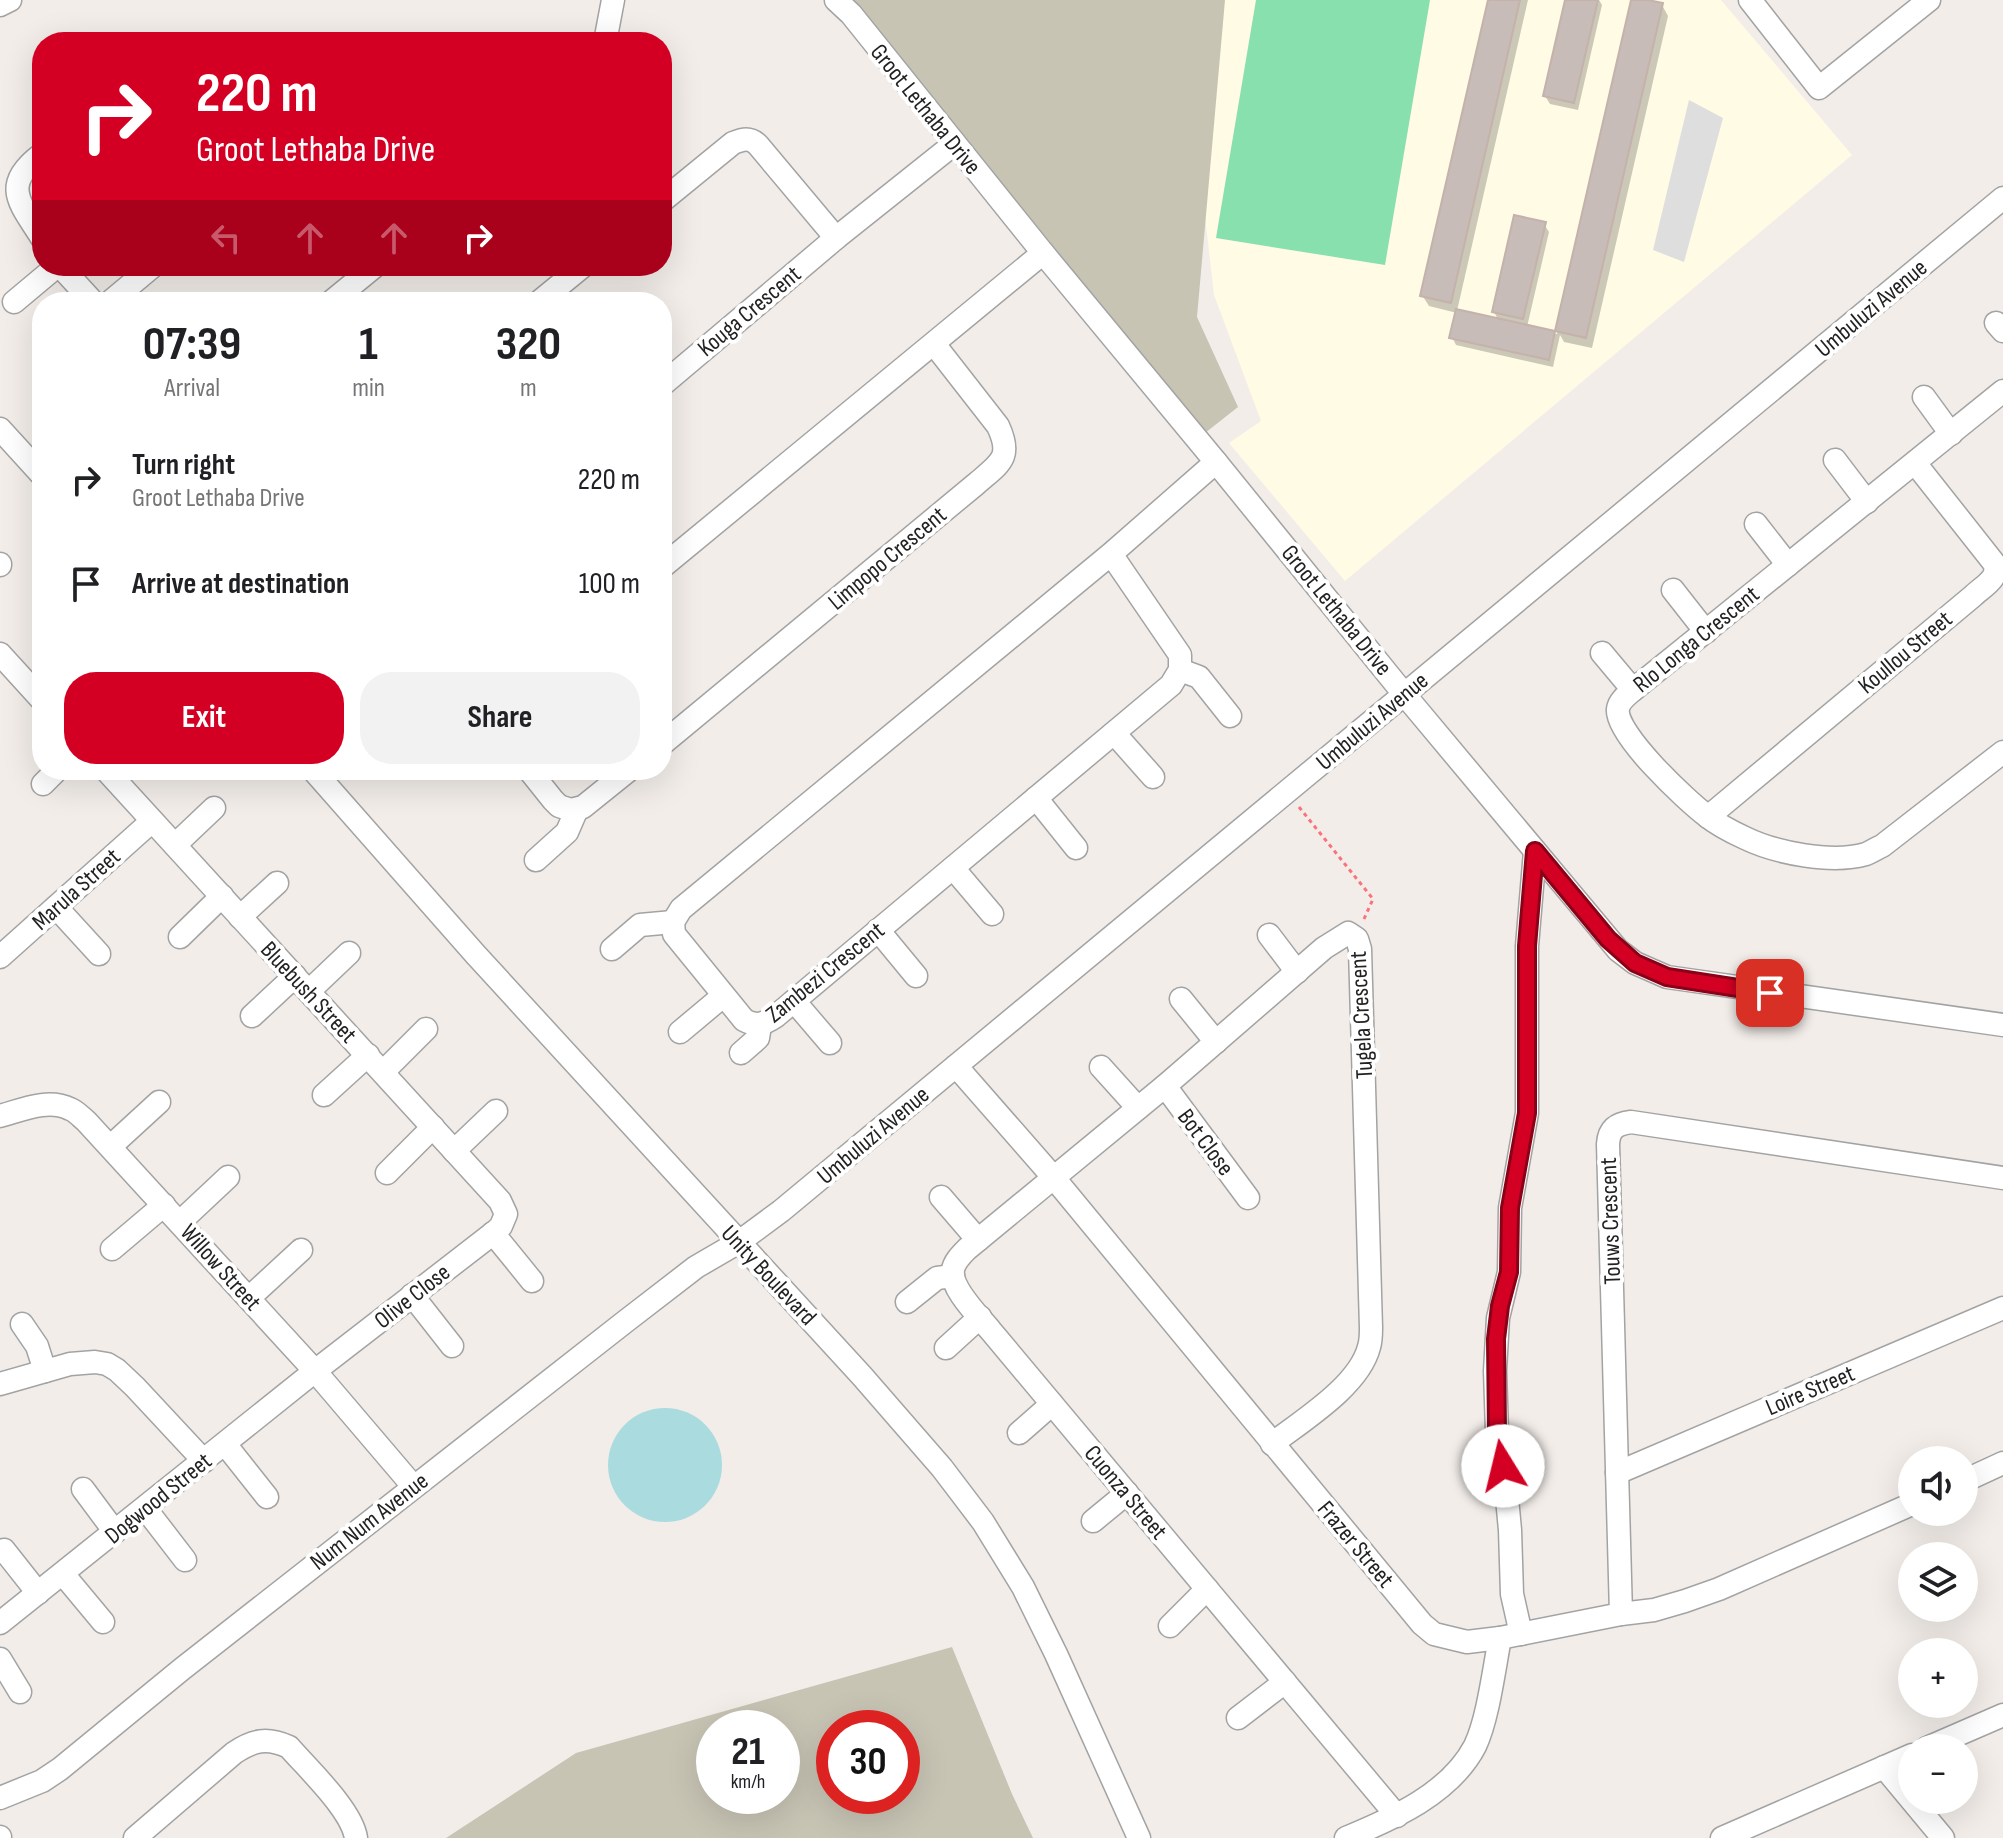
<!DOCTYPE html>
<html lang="en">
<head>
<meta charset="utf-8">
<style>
  :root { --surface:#fff; --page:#f2f2f2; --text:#202124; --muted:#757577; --accent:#d40023 }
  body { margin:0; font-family:"Sofia Sans Condensed",sans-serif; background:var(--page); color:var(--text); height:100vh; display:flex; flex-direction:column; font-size:30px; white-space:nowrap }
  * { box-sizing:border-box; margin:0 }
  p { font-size:26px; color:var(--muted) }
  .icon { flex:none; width:44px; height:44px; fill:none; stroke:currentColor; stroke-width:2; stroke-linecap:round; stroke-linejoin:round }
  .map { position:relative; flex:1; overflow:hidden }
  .side { position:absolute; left:32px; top:292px; width:640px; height:488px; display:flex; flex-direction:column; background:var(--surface); border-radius:32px; box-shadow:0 8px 32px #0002 }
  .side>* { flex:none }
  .top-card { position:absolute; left:32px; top:32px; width:640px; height:244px; border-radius:32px; box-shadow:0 8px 32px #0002; background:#d40023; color:#fff; overflow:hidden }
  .buttons { position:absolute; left:1898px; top:1446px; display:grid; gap:16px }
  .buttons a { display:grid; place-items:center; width:80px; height:80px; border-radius:50%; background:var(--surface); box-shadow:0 8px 32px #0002; font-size:40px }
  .speed { position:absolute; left:696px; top:1710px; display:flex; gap:16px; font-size:40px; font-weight:700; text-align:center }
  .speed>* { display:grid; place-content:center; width:104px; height:104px; border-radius:50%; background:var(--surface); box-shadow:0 8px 32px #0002; line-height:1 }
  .speed small { font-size:20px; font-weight:400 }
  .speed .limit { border:12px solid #d22; background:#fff; color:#111 }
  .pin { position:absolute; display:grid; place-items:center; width:68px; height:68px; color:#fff; margin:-34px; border-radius:16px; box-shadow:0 4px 12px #0006 }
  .me { position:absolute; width:88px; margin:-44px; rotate:351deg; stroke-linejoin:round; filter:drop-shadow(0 0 6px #0008) }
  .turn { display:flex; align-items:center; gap:28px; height:168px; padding:0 32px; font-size:36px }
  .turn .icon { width:104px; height:104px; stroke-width:2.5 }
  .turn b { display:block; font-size:56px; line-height:68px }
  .lanes { display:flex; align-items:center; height:76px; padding:0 32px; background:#0003; justify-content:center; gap:40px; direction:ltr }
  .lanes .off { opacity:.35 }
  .eta { display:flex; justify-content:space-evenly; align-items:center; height:136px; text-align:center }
  .eta b { font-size:48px; font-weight:700; line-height:56px }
  .button { display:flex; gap:16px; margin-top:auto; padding:16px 32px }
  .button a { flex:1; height:92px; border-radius:32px; background:var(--accent); color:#fff; font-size:32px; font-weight:700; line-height:92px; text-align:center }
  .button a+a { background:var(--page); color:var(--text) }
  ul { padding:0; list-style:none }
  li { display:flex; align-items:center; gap:24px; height:104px; padding:0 32px }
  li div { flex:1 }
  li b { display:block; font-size:30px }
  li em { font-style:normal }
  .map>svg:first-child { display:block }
  .education { fill:#fffbe5 }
  .construction { fill:#c7c4b4; fill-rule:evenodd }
  .pitch { fill:#88e0af }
  .parking { fill:#dedede }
  .water { fill:#aadcdf }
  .shadow { fill:#0003 }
  .building { fill:#c7bcb8; stroke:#c4b2ab; stroke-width:2 }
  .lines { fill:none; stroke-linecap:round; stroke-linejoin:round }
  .minor-casing { stroke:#a3a3a3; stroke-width:25 }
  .path { stroke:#fa727b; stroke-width:3; stroke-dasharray:4 4; stroke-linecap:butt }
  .minor { stroke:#fff; stroke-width:22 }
  .route-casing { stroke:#8a0017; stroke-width:20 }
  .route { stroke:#d40023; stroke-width:14 }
  .labels { text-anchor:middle; stroke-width:8; stroke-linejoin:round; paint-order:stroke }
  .street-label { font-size:24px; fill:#222; stroke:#fff }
</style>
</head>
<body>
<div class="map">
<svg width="2003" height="1838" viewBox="0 0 2003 1838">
  <rect width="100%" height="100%" fill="#f2ede9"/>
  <polygon class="education" points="1163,0 1721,0 1852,155 1345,581 1229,443 1261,421 1214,295 1195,129"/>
  <g class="construction">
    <polygon points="849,0 1225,0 1197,317 1238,407 1205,433"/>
    <path d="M 952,1647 L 1012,1794 L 1033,1838 L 446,1838 L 576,1753 ZM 714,1728 L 782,1728 L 782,1796 L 714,1796 ZM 834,1728 L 902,1728 L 902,1796 L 834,1796 Z"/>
  </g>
  <polygon class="pitch" points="1256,0 1430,0 1385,265 1216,238"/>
  <polygon class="parking" points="1689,100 1723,118 1684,262 1653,250"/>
  <circle class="water" cx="665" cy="1465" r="57"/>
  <g class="shadow">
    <polygon points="1490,0 1528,0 1457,311 1499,321 1494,312 1544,224 1549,232 1527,327 1557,334 1633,0 1662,5 1668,16 1592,348 1564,342 1560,335 1553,367 1456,345 1452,337 1457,313 1429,306 1422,295"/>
    <polygon points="1567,0 1599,0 1602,5 1578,110 1550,104 1545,96"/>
  </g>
  <g class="building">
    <polygon points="1488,0 1520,0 1451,303 1420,296"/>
    <polygon points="1565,0 1598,0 1574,103 1543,96"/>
    <polygon points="1631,0 1648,0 1663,3 1586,338 1555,331"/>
    <polygon points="1514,215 1546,222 1523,319 1492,312"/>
    <polygon points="1456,309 1555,331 1549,360 1449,338"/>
  </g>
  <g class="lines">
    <defs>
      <g id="minor">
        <polyline points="836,0 851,14 1043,253 1216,462 1404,694 1618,950 1635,963 1667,977 2003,1025"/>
        <polyline points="1750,0 1819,88 1929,0"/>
        <polyline points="0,5 10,0"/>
        <polyline points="605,42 613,0"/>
        <path d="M 42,154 C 0,185 20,203 42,238"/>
        <path d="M 662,201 L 733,143 C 743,139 750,137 758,145 L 836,238"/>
        <polyline points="60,266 93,302"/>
        <polyline points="14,302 57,266"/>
        <polyline points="110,302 153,266"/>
        <polyline points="331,302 375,266"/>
        <polyline points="539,302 583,266"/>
        <polyline points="1996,323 2003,331"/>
        <polyline points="662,385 836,238 954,144"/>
        <path d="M 2003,391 L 1633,690 C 1627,695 1619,701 1618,709 C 1614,733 1687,801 1707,816 C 1718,825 1732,832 1745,838 C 1776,853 1832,864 1866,854 C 1871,852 1877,848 1882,846 L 2003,752"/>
        <polyline points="1924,397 1951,434"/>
        <polyline points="0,429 42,475"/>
        <polyline points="1835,460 1867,502"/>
        <polyline points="1756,524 1788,565"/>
        <path d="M 1111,554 L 1180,655 L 1180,670 L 1171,685 L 776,1016 C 764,1024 757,1027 744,1020 L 674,934 L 673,922 L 681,909 L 1111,554 L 1216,462"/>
        <polyline points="0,565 0,564"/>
        <polyline points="662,567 1043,253"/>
        <polyline points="1673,590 1706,632"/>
        <polyline points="1602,653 1633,690"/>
        <polyline points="0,654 42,700"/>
        <polyline points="1180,670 1199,677 1230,716"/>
        <polyline points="1114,733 1153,777"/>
        <path d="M 662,744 L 976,484 C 1000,463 1013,458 998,426 L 934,344"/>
        <polyline points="313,770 476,955 862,1376 942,1468 983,1522 1023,1587 1056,1654 1139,1838"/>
        <polyline points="529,770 553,800 559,806 571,810 583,807 629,770"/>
        <polyline points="43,784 57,770"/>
        <polyline points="1036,798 1076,848"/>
        <path d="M 1708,817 L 1973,596 C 1982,587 2001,578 1994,563 L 1915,463"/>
        <polyline points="175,845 214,808"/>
        <polyline points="536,860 567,832 577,809"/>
        <polyline points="953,868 992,914"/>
        <polyline points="56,907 99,954"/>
        <polyline points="240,917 277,883"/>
        <polyline points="878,930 916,976"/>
        <polyline points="1269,935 1297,972"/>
        <polyline points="180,937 222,896"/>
        <polyline points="612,949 640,925 673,922"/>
        <polyline points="0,957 152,821"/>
        <polyline points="309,991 349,953"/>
        <polyline points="1181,999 1216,1042"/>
        <polyline points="794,1001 830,1043"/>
        <polyline points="252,1016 295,976"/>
        <polyline points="680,1032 723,996"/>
        <polyline points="741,1053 758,1038 760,1025"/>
        <polyline points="956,1066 1054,1178 1408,1607 1422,1624 1434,1634 1467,1642 1500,1638 1621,1614 1654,1610 1685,1601 1719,1589 1912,1504"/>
        <polyline points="1101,1067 1138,1108"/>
        <polyline points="383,1072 426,1029"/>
        <polyline points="1165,1086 1248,1198"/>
        <polyline points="324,1095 368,1055"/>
        <path d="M 0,1116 C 22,1110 48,1098 70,1109 C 76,1111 81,1117 86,1121 L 315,1371 L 413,1486"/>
        <polyline points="111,1146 159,1102"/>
        <polyline points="454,1151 496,1111"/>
        <polyline points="387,1173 433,1127"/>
        <polyline points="941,1197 978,1240"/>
        <polyline points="180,1222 228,1177"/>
        <polyline points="493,1233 532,1281"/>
        <polyline points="112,1249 164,1205"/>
        <polyline points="412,1295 452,1346"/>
        <polyline points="249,1298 301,1250"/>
        <polyline points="907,1302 937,1278 953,1276"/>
        <polyline points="22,1324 37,1346 45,1371"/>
        <polyline points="946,1348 980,1317"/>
        <polyline points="0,1384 70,1364 95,1362 107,1364 117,1370 135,1387 204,1461"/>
        <polyline points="1019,1433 1052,1404"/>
        <polyline points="225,1444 267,1497"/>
        <path d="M 1272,1444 C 1303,1420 1359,1386 1369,1347 C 1371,1341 1371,1334 1371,1328 L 1360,949 L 1357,939 L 1348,933 L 1324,948 L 1165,1086 L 967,1249 C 961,1255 954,1262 953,1270 C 950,1289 980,1317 991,1331 L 1397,1816"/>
        <polyline points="1617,1473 2003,1308"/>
        <polyline points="1964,1481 2003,1463"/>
        <polyline points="83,1489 115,1532"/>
        <polyline points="145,1508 185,1560"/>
        <polyline points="1093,1521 1127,1493"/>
        <polyline points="4,1550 38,1593"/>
        <polyline points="63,1574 103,1622"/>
        <path d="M 1621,1614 L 1608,1144 C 1609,1129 1616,1124 1631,1122 L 2003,1178"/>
        <polyline points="0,1623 315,1371 496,1231 501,1226 506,1214 500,1201 106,770"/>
        <polyline points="1170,1626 1207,1589"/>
        <polyline points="1521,1634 1512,1594 1510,1530 1505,1477 1497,1432 1495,1371 1498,1318 1509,1272 1510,1208 1527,1113 1527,946 1535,851"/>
        <polyline points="0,1659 20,1692"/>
        <polyline points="1238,1718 1285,1682"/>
        <polyline points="1927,1748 2003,1715"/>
        <polyline points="1884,1767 1943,1838"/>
        <polyline points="0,1798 42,1781 60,1769 182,1669 626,1321 696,1267 739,1242 781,1211 2003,198"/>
        <polyline points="0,1837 0,1838"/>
        <path d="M 135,1838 L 234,1753 C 253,1740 267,1737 289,1747 C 308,1769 352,1810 356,1838"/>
        <path d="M 1346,1838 C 1392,1819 1450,1794 1475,1746 C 1488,1719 1494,1669 1500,1638"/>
        <polyline points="1722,1838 1912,1755"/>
      </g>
    </defs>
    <use href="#minor" class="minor-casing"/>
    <polyline class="path" points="1299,807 1373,899 1364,919"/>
    <use href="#minor" class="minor"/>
  </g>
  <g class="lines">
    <defs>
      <polyline id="route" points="1503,1466 1497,1432 1496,1339 1500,1306 1509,1272 1510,1208 1527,1113 1527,946 1535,851 1608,939 1635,963 1667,977 1770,993"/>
    </defs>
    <use href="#route" class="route-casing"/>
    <use href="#route" class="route"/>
  </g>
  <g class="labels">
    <g class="street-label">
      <text transform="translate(926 109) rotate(51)" y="8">Groot Lethaba Drive</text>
      <text transform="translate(1871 308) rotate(-40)" y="8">Umbuluzi Avenue</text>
      <text transform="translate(749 311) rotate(-40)" y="8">Kouga Crescent</text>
      <text transform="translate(887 558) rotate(-40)" y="8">Limpopo Crescent</text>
      <text transform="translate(1337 610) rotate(51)" y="8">Groot Lethaba Drive</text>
      <text transform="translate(1696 639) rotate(-39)" y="8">Rlo Longa Crescent</text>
      <text transform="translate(1905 652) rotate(-40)" y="8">Koullou Street</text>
      <text transform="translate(1372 721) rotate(-40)" y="8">Umbuluzi Avenue</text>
      <text transform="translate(76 889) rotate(-42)" y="8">Marula Street</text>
      <text transform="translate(825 972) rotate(-39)" y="8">Zambezi Crescent</text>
      <text transform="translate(309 992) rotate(47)" y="8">Bluebush Street</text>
      <text transform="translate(1361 1015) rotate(-93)" y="8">Tugela Crescent</text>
      <text transform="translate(873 1135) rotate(-40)" y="8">Umbuluzi Avenue</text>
      <text transform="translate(1206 1142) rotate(53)" y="8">Bot Close</text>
      <text transform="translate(1610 1221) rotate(-92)" y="8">Touws Crescent</text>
      <text transform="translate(221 1267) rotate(48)" y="8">Willow Street</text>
      <text transform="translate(769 1275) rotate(47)" y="8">Unity Boulevard</text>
      <text transform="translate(412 1296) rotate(-38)" y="8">Olive Close</text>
      <text transform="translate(1810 1390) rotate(-23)" y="8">Loire Street</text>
      <text transform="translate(1126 1492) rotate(50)" y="8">Cuonza Street</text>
      <text transform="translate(158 1498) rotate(-39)" y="8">Dogwood Street</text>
      <text transform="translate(369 1521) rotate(-38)" y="8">Num Num Avenue</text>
      <text transform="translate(1356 1544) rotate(50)" y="8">Frazer Street</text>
    </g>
  </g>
</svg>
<div class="buttons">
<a><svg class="icon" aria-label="sound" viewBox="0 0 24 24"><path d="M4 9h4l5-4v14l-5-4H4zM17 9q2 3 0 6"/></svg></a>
<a><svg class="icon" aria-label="layers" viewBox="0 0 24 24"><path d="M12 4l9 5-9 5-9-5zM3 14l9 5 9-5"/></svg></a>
<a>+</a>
<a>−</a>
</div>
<div class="speed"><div>21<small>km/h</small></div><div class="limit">30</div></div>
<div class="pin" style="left:1770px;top:993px;background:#d93025"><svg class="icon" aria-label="arrive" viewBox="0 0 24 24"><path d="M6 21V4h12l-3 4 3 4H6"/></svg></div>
<svg class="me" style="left:1503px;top:1466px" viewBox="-20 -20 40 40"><circle r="19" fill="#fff"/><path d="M0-13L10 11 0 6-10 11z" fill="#d40023"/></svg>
<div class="top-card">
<div class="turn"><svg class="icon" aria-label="right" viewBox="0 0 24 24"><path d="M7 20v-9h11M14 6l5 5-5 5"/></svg><div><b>220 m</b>Groot Lethaba Drive</div></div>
<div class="lanes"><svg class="icon off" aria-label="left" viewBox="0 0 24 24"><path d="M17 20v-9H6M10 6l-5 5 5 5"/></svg><svg class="icon off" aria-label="ahead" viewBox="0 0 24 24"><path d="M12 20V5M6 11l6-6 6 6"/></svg><svg class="icon off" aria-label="ahead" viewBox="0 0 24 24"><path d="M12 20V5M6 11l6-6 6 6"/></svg><svg class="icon" aria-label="right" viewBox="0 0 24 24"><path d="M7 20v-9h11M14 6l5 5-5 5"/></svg></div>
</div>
<section class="side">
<div class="eta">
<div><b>07:39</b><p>Arrival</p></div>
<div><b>1</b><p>min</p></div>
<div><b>320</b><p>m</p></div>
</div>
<ul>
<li><svg class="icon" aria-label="right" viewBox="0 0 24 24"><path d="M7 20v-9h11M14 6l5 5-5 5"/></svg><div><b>Turn right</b><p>Groot Lethaba Drive</p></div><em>220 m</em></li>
<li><svg class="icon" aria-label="arrive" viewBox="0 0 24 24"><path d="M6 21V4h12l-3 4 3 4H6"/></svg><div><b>Arrive at destination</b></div><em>100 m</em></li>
</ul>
<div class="button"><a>Exit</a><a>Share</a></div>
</section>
</div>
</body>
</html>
